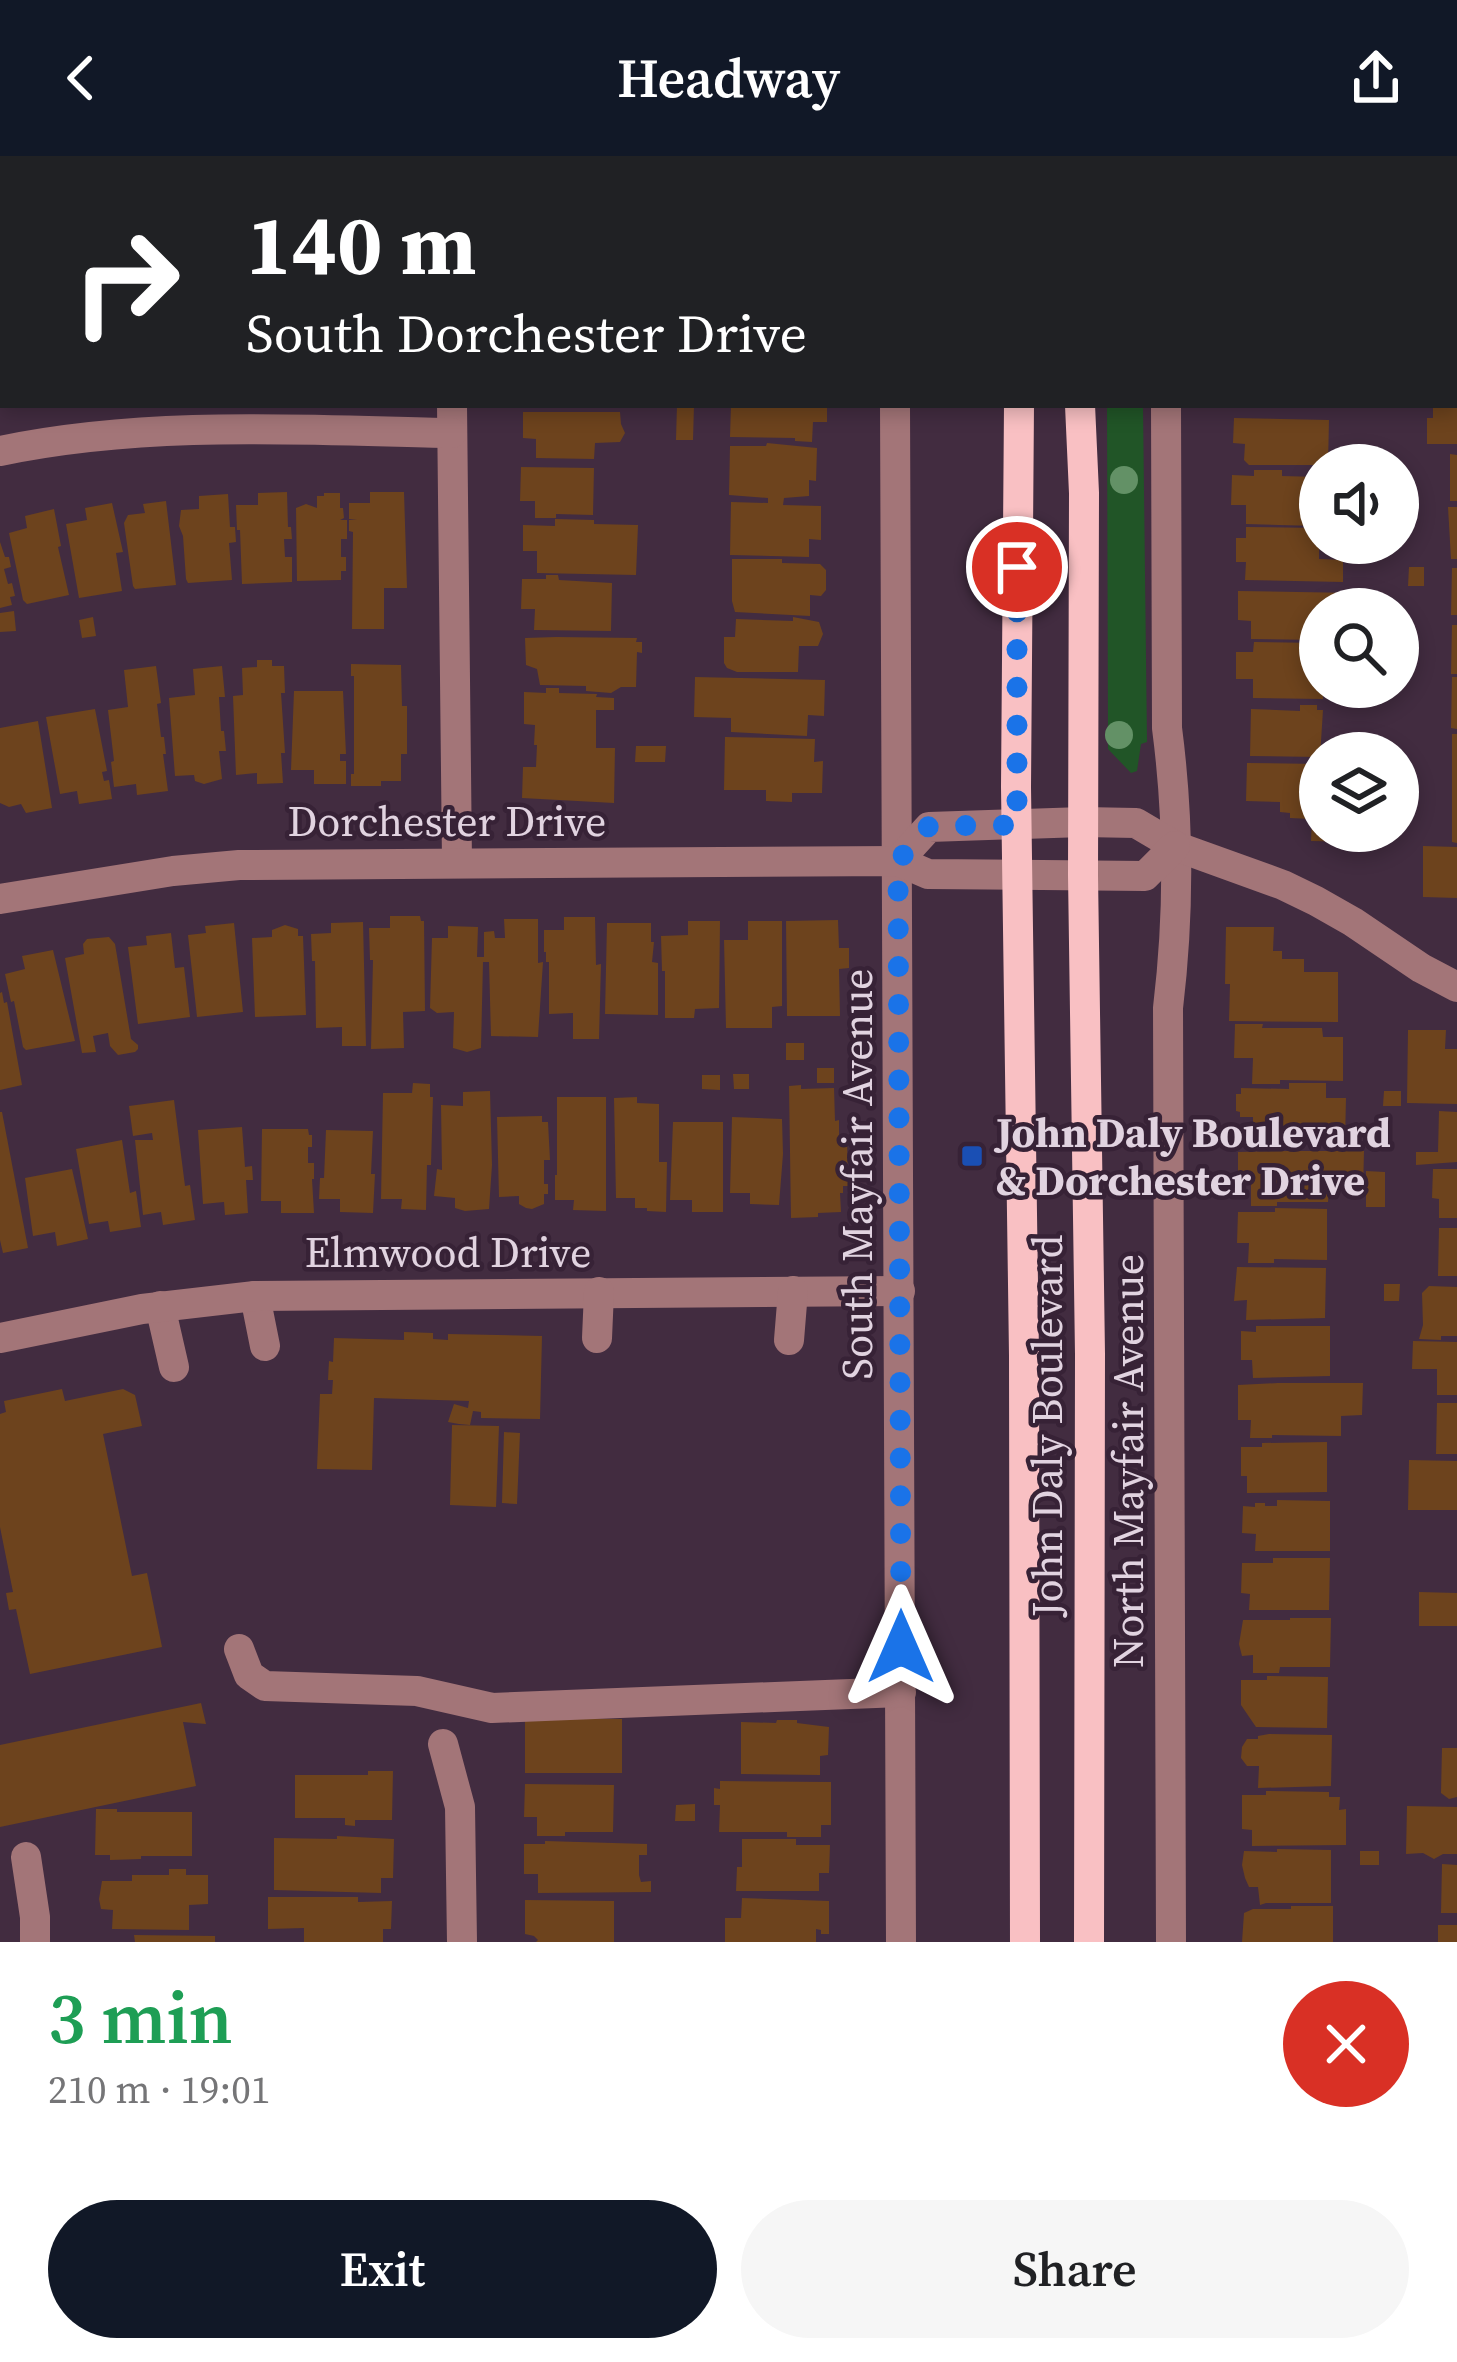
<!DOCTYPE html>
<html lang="en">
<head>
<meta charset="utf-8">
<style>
  :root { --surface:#fff; --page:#f6f6f6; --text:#202124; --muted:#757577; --accent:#111827 }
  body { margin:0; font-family:"Source Serif 4",serif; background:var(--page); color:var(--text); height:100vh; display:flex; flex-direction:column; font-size:45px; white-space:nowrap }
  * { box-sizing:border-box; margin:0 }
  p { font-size:39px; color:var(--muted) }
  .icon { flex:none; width:66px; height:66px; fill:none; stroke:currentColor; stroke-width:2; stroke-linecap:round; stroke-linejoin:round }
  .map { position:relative; height:1786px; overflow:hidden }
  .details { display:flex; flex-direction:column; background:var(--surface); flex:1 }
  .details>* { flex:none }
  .hud { position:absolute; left:0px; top:0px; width:1458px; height:252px; box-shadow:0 6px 18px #0003; background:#202124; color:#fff; overflow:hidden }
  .tools { position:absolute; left:1299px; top:288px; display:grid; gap:24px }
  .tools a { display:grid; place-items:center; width:120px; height:120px; border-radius:50%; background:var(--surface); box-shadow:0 6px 18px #0003; font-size:60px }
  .pin { position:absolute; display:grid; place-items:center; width:102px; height:102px; color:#fff; margin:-51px; border:6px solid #fff; border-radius:50%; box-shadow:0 3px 12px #0007 }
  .me { position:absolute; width:132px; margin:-66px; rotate:0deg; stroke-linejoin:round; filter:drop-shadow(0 0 9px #0008) }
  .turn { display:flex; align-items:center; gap:42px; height:252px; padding:0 48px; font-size:54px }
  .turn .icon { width:156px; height:156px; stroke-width:2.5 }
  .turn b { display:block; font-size:84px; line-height:102px }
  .round { display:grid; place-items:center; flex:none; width:126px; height:126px; border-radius:63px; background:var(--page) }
  .headline { display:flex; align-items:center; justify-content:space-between; height:204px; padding:0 48px }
  h1 { font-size:72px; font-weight:600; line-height:90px; color:#1e9e55 }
  .action { display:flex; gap:24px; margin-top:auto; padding:24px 48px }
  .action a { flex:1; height:138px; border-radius:72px; background:var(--accent); color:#fff; font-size:48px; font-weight:600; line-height:138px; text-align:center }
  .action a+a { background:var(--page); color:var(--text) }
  header { display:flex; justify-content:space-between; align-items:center; height:156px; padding:0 48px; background:var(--accent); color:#fff; font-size:54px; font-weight:600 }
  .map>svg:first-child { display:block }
  .green { fill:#215527 }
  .building { fill:#6d431d }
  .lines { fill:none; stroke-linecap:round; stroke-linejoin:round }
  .minor { stroke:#a37578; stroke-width:30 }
  .major { stroke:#f9c0c3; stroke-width:30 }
  .tree { fill:#639166 }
  .route { stroke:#1a73e8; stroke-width:21; stroke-dasharray:0 37.8 }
  .transit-dot { fill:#1a4fb4; stroke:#372236; stroke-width:4.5 }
  .labels { text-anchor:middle; stroke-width:9; stroke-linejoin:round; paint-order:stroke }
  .street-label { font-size:42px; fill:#e1d3e0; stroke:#372236 }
  .poi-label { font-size:42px; font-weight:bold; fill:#e1d3e0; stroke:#372236; text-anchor:start }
</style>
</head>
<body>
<header><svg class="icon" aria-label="back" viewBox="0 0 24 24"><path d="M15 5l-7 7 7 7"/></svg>Headway<svg class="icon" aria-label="share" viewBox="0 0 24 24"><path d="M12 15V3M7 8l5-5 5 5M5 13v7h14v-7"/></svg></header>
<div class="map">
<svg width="1457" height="1786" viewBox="0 0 1457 1786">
  <rect width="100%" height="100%" fill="#422c40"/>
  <polygon class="green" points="1107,249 1143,249 1147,586 1141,588 1137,615 1131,617 1108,593"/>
  <g class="building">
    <polygon points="677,249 694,249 693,284 676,284"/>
    <polygon points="731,249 827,249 827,266 813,266 812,286 795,285 795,282 730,281"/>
    <polygon points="1433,249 1457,249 1457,288 1427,288 1427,262 1433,262"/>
    <polygon points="523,256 620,256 621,268 625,277 620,286 595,287 594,303 536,302 536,283 523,282"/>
    <polygon points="1234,262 1329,264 1328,309 1249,309 1244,304 1245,288 1233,287"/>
    <polygon points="767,287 817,292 816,325 809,324 809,340 784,342 783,349 821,350 821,384 809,383 809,401 730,399 731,346 768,347 768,342 729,339 730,290 766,290"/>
    <polygon points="1450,298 1457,299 1457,345 1450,345"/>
    <polygon points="521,311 594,312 593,359 556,358 556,362 535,362 535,345 520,345"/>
    <polygon points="1254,314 1282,314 1282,320 1318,321 1317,370 1246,368 1246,349 1231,349 1232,319 1254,320"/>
    <polygon points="287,336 288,371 291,371 292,383 284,383 285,401 292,401 292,426 242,428 240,374 237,374 236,349 258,349 258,337"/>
    <polygon points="370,336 404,336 407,432 384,432 384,473 352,473 353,376 349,375 349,364 357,363 349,363 349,347 370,347"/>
    <polygon points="324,337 340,337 340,352 343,352 344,362 340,364 347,364 347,383 341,383 341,401 346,401 346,415 341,415 341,424 297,425 296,352 306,348 317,352 317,340 324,340"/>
    <polygon points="228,338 230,371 235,371 236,386 229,387 232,424 188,427 186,423 183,380 179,370 181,354 199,353 199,340"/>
    <polygon points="166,345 176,429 135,433 133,430 124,367 128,359 145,357 143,348"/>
    <polygon points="112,347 123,396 116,397 122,435 79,442 66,368 87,364 85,352"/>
    <polygon points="1448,351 1457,351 1457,403 1451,403"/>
    <polygon points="54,353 61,390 58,391 69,439 27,448 23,444 9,377 27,372 25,360"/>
    <polygon points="555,363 594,364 594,368 638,369 636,419 537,417 537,395 523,395 523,369 555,370"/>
    <polygon points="1246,371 1319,372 1319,403 1343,404 1343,426 1245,424 1246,406 1236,406 1236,382 1246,382"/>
    <polygon points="0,386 5,401 9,401 11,411 4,413 8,428 12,427 15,440 10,441 12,449 0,452"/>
    <polygon points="732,403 782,403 782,407 820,408 826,414 826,434 821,440 810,439 810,460 735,456 732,445"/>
    <polygon points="1409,411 1424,411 1424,430 1408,430"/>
    <polygon points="1452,412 1457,412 1457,459 1451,459"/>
    <polygon points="546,419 558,419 559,424 612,427 611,475 534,474 535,453 521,453 522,423 546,423"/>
    <polygon points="1238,435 1355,437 1354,453 1320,453 1320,484 1251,483 1251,465 1238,464"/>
    <polygon points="14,455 16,475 0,476 0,457"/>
    <polygon points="93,461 96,480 82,482 79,464"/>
    <polygon points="793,461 819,466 823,478 818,490 799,490 798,516 737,516 727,512 724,507 724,481 735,481 736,463 793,465"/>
    <polygon points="1452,469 1457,469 1457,518 1451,518"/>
    <polygon points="556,481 637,482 636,486 642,486 642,497 637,496 636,531 621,531 611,537 586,535 586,530 540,529 537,513 526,509 525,482"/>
    <polygon points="1254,486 1320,487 1320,531 1323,531 1323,543 1253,542 1253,523 1236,523 1236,496 1253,496"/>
    <polygon points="257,504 272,504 272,510 284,510 285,537 281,537 285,597 281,597 283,627 257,628 257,617 236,619 233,540 243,539 242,512 257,511"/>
    <polygon points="351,508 401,509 402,550 407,550 407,598 401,598 401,625 381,625 381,630 351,630 351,618 354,618 354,520 351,520"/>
    <polygon points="156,510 161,547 157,548 161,581 164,581 166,598 163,598 168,635 137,639 136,628 114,631 111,606 114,605 108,554 128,551 124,514"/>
    <polygon points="222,510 225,541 219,541 221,575 224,575 226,595 219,595 222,623 204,628 195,625 194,619 175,620 169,542 195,539 193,513"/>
    <polygon points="695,521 825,524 824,560 808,559 807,580 731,576 731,562 694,561"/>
    <polygon points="1452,521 1457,521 1457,573 1451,572"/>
    <polygon points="546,532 559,532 559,537 597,538 596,541 614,542 614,554 596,554 596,592 615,592 614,647 522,642 523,611 536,611 537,589 534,589 535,569 524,568 524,536 546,537"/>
    <polygon points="294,535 343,535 346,598 340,598 340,605 346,605 346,628 314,628 314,614 291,614"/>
    <polygon points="1300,549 1317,549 1317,554 1323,554 1320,601 1250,600 1251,553 1300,555"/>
    <polygon points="95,553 107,615 102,616 104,625 109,624 112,643 79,648 77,635 60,638 46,561"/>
    <polygon points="38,565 52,652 26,657 21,648 9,651 0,647 0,572"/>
    <polygon points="1452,578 1457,578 1457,687 1452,686"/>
    <polygon points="725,581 815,583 814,606 823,605 822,637 792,637 792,646 766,645 766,634 724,634"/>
    <polygon points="636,590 666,590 665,606 635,606"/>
    <polygon points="1247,607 1320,608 1320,675 1357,675 1357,686 1311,685 1312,663 1290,662 1290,657 1280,656 1280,646 1246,645"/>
    <polygon points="1423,690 1457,691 1457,742 1423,741"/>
    <polygon points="390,760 420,760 421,765 424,765 425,855 403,856 404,892 371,893 373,804 370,804 369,772 390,772"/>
    <polygon points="564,761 595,761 596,809 601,808 599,883 573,883 573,857 549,858 549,806 546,806 546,796 544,796 544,774 564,774"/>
    <polygon points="504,763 538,763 538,807 543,806 538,881 491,880 489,806 483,806 481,892 467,896 453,892 454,856 437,857 430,852 432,782 448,782 448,770 478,771 477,801 484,801 484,776 494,775 495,782 505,782"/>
    <polygon points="838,764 839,792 849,792 849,812 839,813 840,860 787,860 786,765"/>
    <polygon points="688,765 720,765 719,852 695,853 694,862 665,862 665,815 662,815 661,780 688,779"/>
    <polygon points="748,765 782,765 782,850 772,851 772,872 726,872 724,784 748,784"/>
    <polygon points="363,766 366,890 342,890 342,871 316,872 315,805 312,805 311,778 331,777 331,767"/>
    <polygon points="234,767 243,856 197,861 188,779 206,777 205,770"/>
    <polygon points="607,767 651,767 651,786 654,786 652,806 658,807 658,859 605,858"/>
    <polygon points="285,769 298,773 298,780 303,780 306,859 255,861 252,782 272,781 272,774"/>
    <polygon points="1226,771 1274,771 1273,795 1282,795 1282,803 1304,803 1304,816 1338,816 1338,866 1229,865 1230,828 1225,828"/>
    <polygon points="171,777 175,812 184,811 190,861 138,868 128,791 147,789 146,780"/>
    <polygon points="109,781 115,788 131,883 138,889 138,893 135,896 118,899 110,890 108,877 93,880 96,896 82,897 65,802 84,798 83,788 87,783"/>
    <polygon points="53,794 75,885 26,894 23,891 14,845 11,846 5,818 25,813 22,800"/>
    <polygon points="2,836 4,847 7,846 22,929 0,934 0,837"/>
    <polygon points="1235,868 1263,868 1262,872 1322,872 1323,881 1343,881 1343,925 1280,924 1280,928 1252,928 1253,902 1234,902"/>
    <polygon points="1408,874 1446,874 1445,893 1457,893 1457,948 1407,947"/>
    <rect x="786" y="887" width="18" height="17"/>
    <rect x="817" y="912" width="17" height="15"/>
    <polygon points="733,918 749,918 749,933 734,933"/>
    <polygon points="702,919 720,919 720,934 702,933"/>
    <polygon points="413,927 430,928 430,941 433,941 431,1009 427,1009 426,1054 401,1053 402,1043 381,1043 383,937 412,937"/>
    <polygon points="1289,927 1326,927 1326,942 1346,942 1345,986 1258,988 1258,968 1253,968 1253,961 1240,961 1240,956 1236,955 1236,938 1241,938 1241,932 1289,933"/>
    <polygon points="801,929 801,933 834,932 835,965 839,964 839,981 847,981 848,1030 843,1030 843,1037 840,1037 841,1056 818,1057 818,1061 791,1062 789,930"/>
    <polygon points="490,935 492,1009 489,1053 465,1055 455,1052 455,1042 434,1040 437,1013 442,1014 441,949 463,950 463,936"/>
    <polygon points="1384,935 1401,935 1401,950 1383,950"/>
    <polygon points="557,941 606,941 606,1055 573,1054 574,1044 555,1044 555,1019 557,1019"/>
    <polygon points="637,941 637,947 659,948 659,1006 667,1006 666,1056 647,1055 647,1052 635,1052 635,1042 616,1042 614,942"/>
    <polygon points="174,944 185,1030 190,1029 195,1064 163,1069 161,1056 143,1059 135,984 153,984 152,977 133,980 129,950"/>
    <polygon points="1439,955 1457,956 1457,1006 1416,1009 1416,996 1438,996"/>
    <polygon points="0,956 2,956 28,1092 3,1097 0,1084"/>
    <polygon points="542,960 542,966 548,966 550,1004 544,1004 544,1028 548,1028 548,1038 544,1038 544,1048 532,1053 526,1052 519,1048 519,1040 499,1041 497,961"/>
    <polygon points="732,961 782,963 783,998 779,1049 750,1048 750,1037 730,1037"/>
    <polygon points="673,966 723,966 723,1056 692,1056 692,1044 670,1044"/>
    <polygon points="242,971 245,1011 252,1010 253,1024 246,1024 248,1057 225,1059 224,1046 203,1048 198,974"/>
    <polygon points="262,973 308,973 309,979 312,979 312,991 308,991 308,1007 314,1007 314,1023 312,1023 314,1057 281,1057 281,1045 261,1045"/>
    <polygon points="326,974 373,975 371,1018 375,1018 373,1057 340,1056 340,1043 319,1043 320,1022 324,1022"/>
    <polygon points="122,984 130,1037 136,1035 141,1071 110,1076 108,1065 89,1068 76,993"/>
    <polygon points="1289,995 1364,995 1363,1036 1346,1035 1347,1029 1329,1029 1328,1046 1277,1046 1277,1050 1251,1050 1251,1028 1238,1028 1238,996"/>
    <polygon points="72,1013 88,1083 57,1090 55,1076 33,1080 25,1022"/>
    <polygon points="1433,1013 1457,1013 1457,1062 1439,1062 1439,1043 1432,1042"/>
    <polygon points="1366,1015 1385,1016 1385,1051 1366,1051"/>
    <polygon points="1275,1052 1327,1053 1327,1104 1274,1103 1274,1107 1248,1107 1249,1087 1237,1087 1238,1056 1275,1056"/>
    <polygon points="1439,1072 1457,1072 1457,1120 1438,1120"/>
    <polygon points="1237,1111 1326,1112 1325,1162 1246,1164 1247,1144 1234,1145"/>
    <polygon points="1384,1128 1400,1128 1399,1145 1384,1145"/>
    <polygon points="1429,1130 1457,1131 1457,1180 1441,1180 1441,1184 1419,1183 1423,1169 1422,1137"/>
    <polygon points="1256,1170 1330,1170 1330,1220 1253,1222 1252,1204 1241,1204 1241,1175 1256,1176"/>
    <polygon points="404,1176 433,1177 433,1183 448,1184 448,1178 542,1180 540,1263 481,1262 481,1256 473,1255 470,1269 459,1268 448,1266 454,1248 468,1252 469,1245 374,1242 372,1314 317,1313 320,1238 332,1238 333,1224 328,1224 329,1205 333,1206 334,1182 404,1184"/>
    <polygon points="1413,1185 1457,1186 1457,1239 1437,1239 1437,1213 1412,1213"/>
    <polygon points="1278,1227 1363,1227 1362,1259 1341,1260 1341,1280 1272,1279 1272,1282 1250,1282 1251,1264 1238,1264 1238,1229"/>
    <polygon points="62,1233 65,1245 123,1233 135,1239 142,1270 103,1278 132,1420 147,1417 162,1491 30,1518 16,1453 9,1454 6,1437 13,1436 0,1371 0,1258 6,1256 4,1245"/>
    <polygon points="1437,1247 1457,1247 1457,1298 1436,1298"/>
    <polygon points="452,1269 499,1270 496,1351 450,1349"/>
    <polygon points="504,1276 520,1277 517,1348 502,1347"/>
    <polygon points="1327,1286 1327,1336 1247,1337 1247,1320 1241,1320 1241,1291 1262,1291 1262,1287"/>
    <polygon points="1409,1304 1457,1305 1457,1354 1408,1354"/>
    <polygon points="1277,1344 1330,1345 1330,1395 1255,1395 1256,1378 1242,1377 1243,1350 1255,1351 1255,1347 1265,1347 1265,1350 1277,1350"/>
    <polygon points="1273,1402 1330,1402 1329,1454 1249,1454 1250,1438 1241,1437 1242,1407 1273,1407"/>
    <polygon points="1419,1436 1457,1437 1457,1470 1419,1470"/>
    <polygon points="1290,1462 1331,1462 1330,1511 1280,1511 1279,1517 1253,1517 1253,1499 1242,1500 1239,1488 1243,1464 1290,1464"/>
    <polygon points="1267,1520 1328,1521 1327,1572 1256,1571 1241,1549 1241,1524 1267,1524"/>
    <polygon points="201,1547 206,1568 183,1566 196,1630 0,1671 0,1589"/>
    <polygon points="525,1562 622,1563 622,1617 525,1617"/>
    <polygon points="777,1564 797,1564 797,1567 829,1571 828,1599 820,1600 820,1619 741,1618 741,1566 776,1567"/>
    <polygon points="1269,1578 1332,1579 1331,1630 1258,1632 1259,1610 1247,1610 1241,1602 1242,1591 1247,1583 1258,1583 1258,1580"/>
    <polygon points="1442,1592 1457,1592 1457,1641 1449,1643 1441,1637"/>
    <polygon points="368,1615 393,1615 392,1664 355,1664 355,1670 345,1669 345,1662 295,1662 295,1619 368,1619"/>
    <polygon points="720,1625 831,1626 831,1669 821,1669 821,1681 787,1681 787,1676 719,1676 720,1649 714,1649 714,1632 720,1633"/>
    <polygon points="525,1628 614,1629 613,1676 565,1676 565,1680 537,1680 537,1661 524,1661"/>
    <polygon points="1266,1635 1329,1636 1329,1641 1340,1641 1339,1654 1346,1653 1346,1689 1252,1690 1252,1674 1242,1673 1242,1639 1266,1639"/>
    <polygon points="695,1648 695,1665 675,1665 676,1649"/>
    <polygon points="1407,1650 1457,1651 1457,1698 1443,1698 1434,1703 1423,1697 1406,1698"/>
    <polygon points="96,1653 117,1653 117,1656 192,1656 192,1700 141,1700 141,1703 110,1704 110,1699 95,1699"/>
    <polygon points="337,1680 394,1683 393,1722 381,1722 381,1737 274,1734 274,1682 337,1683"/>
    <polygon points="742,1683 796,1683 796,1689 830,1689 829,1717 819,1717 819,1735 736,1735 737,1711 742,1711"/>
    <polygon points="545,1685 647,1688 647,1699 639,1699 639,1719 641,1726 651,1725 651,1736 538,1737 538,1718 524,1718 524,1688 545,1688"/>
    <polygon points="1277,1693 1331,1694 1331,1747 1266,1747 1260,1749 1258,1731 1249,1731 1245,1722 1242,1709 1244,1695 1277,1696"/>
    <rect x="1360" y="1695" width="19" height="14"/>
    <polygon points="1442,1708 1457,1709 1457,1757 1441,1757"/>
    <polygon points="169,1713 186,1713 186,1719 208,1719 208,1748 189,1749 189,1774 112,1773 113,1754 101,1753 99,1743 102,1725 132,1725 132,1719 169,1719"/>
    <polygon points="268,1741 358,1741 358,1746 392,1745 391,1773 383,1773 383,1786 304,1786 304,1772 268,1773"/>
    <polygon points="742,1742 829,1745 829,1778 821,1778 821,1774 816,1773 816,1786 725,1786 725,1762 741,1762"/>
    <polygon points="525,1744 614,1745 614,1786 536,1786 538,1784 534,1780 525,1778"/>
    <polygon points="1291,1750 1333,1750 1333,1786 1242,1786 1244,1757 1253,1753 1291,1753"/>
    <rect x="1438" y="1769" width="19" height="17"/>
    <polygon points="134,1779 215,1780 215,1786 135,1786"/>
  </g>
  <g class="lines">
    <g class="minor">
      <polyline points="451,0 451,3"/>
      <polyline points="894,0 894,3"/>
      <polyline points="1165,0 1165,3"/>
      <polyline points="452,249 457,706"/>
      <polyline points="895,249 901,1786"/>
      <path d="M 1166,249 L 1167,572 C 1179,664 1179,760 1168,852 L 1171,1786"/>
      <path d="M 0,295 C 148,264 303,274 452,277"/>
      <polyline points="898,705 929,671 1083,666 1136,667 1175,690 1283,729 1316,745 1353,766 1421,812 1457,831"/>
      <polyline points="0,743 173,715 239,709 898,705 928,718 1145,720 1175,690"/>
      <polyline points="255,1140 265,1190"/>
      <polyline points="160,1150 174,1211"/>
      <polyline points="0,1182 142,1153 255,1140 900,1135"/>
      <polyline points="597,1182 599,1136"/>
      <polyline points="789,1184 793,1135"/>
      <polyline points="239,1493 249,1519 265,1530 417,1535 492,1552 901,1536"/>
      <polyline points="443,1588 460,1651 462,1786"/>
      <polyline points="26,1701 35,1761 35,1786"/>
    </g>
    <g class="major">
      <polyline points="1049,0 1049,3"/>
      <polyline points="1019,249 1016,631 1024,1199 1025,1786"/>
      <polyline points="1080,249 1084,337 1083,719 1090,1198 1089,1786"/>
    </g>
  </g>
  <g class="tree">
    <circle cx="1124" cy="324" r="14"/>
    <circle cx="1119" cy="579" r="14"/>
  </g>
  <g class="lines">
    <polyline class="route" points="901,1491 898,705 929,670 1017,669 1017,411"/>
  </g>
  <rect class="transit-dot" x="960" y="988" width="24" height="24" rx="6"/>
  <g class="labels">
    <g class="street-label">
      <text x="447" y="680">Dorchester Drive</text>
      <text transform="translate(857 1018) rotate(-90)" y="15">South Mayfair Avenue</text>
      <text x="448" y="1111">Elmwood Drive</text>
      <text transform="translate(1047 1270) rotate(-90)" y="15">John Daly Boulevard</text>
      <text transform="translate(1128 1305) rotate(-90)" y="15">North Mayfair Avenue</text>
    </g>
    <g class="poi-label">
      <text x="996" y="991">John Daly Boulevard<tspan x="996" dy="48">&amp; Dorchester Drive</tspan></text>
    </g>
  </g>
</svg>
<div class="tools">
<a><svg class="icon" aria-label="sound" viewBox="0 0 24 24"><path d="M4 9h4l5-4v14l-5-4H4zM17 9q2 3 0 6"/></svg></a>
<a><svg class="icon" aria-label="search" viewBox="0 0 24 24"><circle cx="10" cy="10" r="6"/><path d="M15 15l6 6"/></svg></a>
<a><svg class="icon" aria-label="layers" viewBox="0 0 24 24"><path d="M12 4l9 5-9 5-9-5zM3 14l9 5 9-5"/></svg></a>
</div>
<div class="pin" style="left:1017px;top:411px;background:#d93025"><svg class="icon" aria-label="arrive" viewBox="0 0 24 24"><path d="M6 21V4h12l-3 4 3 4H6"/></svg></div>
<svg class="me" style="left:901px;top:1491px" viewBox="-20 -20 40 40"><path d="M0-17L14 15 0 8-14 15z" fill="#1a73e8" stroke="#fff" stroke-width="4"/></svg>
<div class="hud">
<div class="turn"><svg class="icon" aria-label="right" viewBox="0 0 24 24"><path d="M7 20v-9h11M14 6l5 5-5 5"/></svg><div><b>140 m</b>South Dorchester Drive</div></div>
</div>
</div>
<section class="details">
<div class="headline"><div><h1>3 min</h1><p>210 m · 19:01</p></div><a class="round" style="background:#d93025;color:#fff"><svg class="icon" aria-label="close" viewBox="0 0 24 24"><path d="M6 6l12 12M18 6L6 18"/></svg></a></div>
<div class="action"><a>Exit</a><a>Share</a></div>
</section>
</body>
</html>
